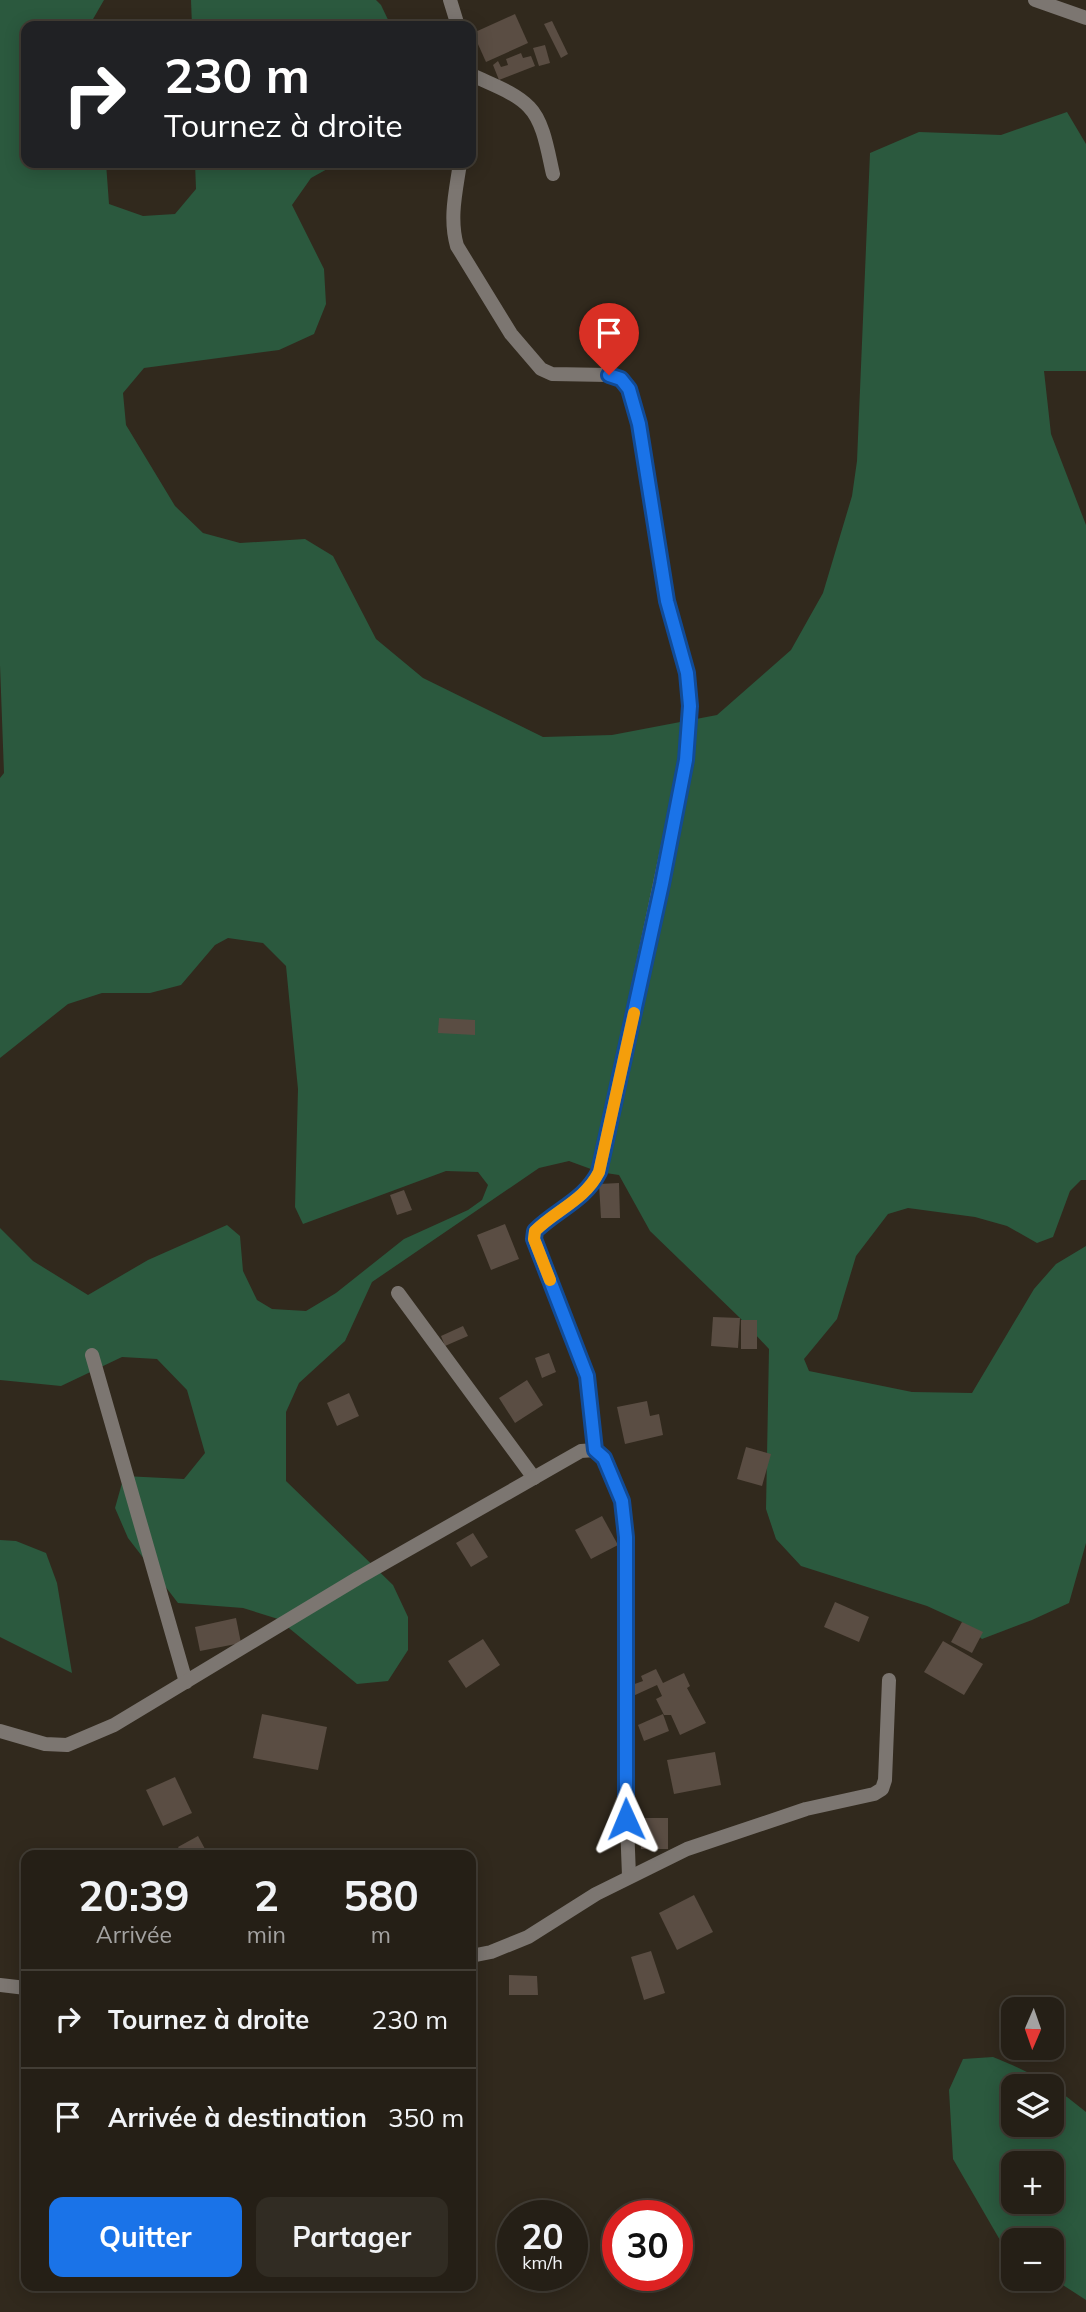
<!DOCTYPE html>
<html lang="fr">
<head>
<meta charset="utf-8">
<style>
  :root { --surface:#251f16; --page:#312c23; --text:#f1f3f6; --muted:#a3a2a1; --line:#423d35; --accent:#1a73e8 }
  body { margin:0; font-family:Mulish,sans-serif; background:var(--page); color:var(--text); height:100vh; display:flex; flex-direction:column; font-size:26px; white-space:nowrap }
  * { box-sizing:border-box; margin:0 }
  p { font-size:23px; color:var(--muted) }
  .icon { flex:none; width:38px; height:38px; fill:none; stroke:currentColor; stroke-width:2; stroke-linecap:round; stroke-linejoin:round }
  .map { position:relative; flex:1; overflow:hidden }
  .side { position:absolute; left:21px; top:1850px; width:455px; height:441px; display:flex; flex-direction:column; background:var(--surface); border-radius:14px; box-shadow:0 4px 18px #0003,0 0 0 2px var(--line) }
  .side>* { flex:none }
  .hud { position:absolute; left:21px; top:21px; width:455px; height:147px; border-radius:14px; box-shadow:0 4px 18px #0003,0 0 0 2px var(--line); background:#202124; color:#fff; overflow:hidden }
  .needle { width:46px; rotate:182deg }
  .fabs { position:absolute; left:1001px; top:1997px; display:grid; gap:14px }
  .fabs a { display:grid; place-items:center; width:63px; height:63px; border-radius:14px; background:var(--surface); box-shadow:0 4px 18px #0003,0 0 0 2px var(--line); font-size:35px }
  .speed { position:absolute; left:497px; top:2200px; display:flex; gap:14px; font-size:35px; font-weight:700; text-align:center }
  .speed>* { display:grid; place-content:center; width:91px; height:91px; border-radius:50%; background:var(--surface); box-shadow:0 4px 18px #0003,0 0 0 2px var(--line); line-height:1 }
  .speed small { font-size:18px; font-weight:400 }
  .speed .limit { border:10px solid #d22; background:#fff; color:#111 }
  .pin { position:absolute; display:grid; place-items:center; width:60px; height:60px; color:#fff; margin:-72px -30px; border-radius:50% 50% 50% 0; rotate:-45deg; box-shadow:0 0 7px #0007 }
  .pin .icon { rotate:45deg }
  .me { position:absolute; width:77px; margin:-38px; rotate:359deg; stroke-linejoin:round; filter:drop-shadow(0 0 5px #0008) }
  .turn { display:flex; align-items:center; gap:24px; height:147px; padding:0 28px; font-size:32px }
  .turn .icon { width:91px; height:91px; stroke-width:2.5 }
  .turn b { display:block; font-size:49px; line-height:60px }
  .eta { display:flex; justify-content:space-evenly; align-items:center; height:119px; text-align:center }
  .eta b { font-size:42px; font-weight:700; line-height:49px }
  .button { display:flex; gap:14px; margin-top:auto; padding:14px 28px }
  .button a { flex:1; height:80px; border-radius:14px; background:var(--accent); color:#fff; font-size:28px; font-weight:700; line-height:80px; text-align:center }
  .button a+a { background:var(--page); color:var(--text) }
  ul { padding:0; list-style:none }
  li { display:flex; align-items:center; gap:21px; height:98px; padding:0 28px; border-top:2px solid var(--line) }
  li div { flex:1 }
  li b { display:block; font-size:26px }
  li em { font-style:normal }
  .map>svg:first-child { display:block }
  .green { fill:#2b593e; fill-rule:evenodd }
  .building { fill:#5a4d43 }
  .lines { fill:none; stroke-linecap:round; stroke-linejoin:round }
  .street { stroke:#7c7671; stroke-width:14 }
  .route-casing { stroke:#114b97; stroke-width:18 }
  .route { stroke:#1a73e8; stroke-width:12 }
  .slow { stroke:#f59e0b; stroke-width:12 }
</style>
</head>
<body>
<div class="map">
<svg width="1086" height="2312" viewBox="0 0 1086 2312">
  <rect width="100%" height="100%" fill="#31291d"/>
  <g class="green">
    <polygon points="0,0 104,0 89,26 26,26 26,163 106,163 109,204 143,216 175,214 196,189 195,163 338,163 311,178 292,205 324,269 326,304 314,334 279,350 144,368 123,393 126,425 175,506 203,533 240,543 305,539 333,556 376,639 423,678 543,737 612,735 717,715 791,650 823,593 852,496 857,461 870,153 919,132 1001,135 1067,112 1086,144 1086,371 1044,371 1051,434 1086,525 1086,1180 1081,1180 1070,1191 1053,1237 1037,1243 1007,1226 975,1217 908,1208 888,1214 856,1256 837,1319 804,1359 809,1371 912,1392 972,1393 1034,1289 1056,1264 1086,1246 1086,1543 1069,1603 1032,1620 982,1639 962,1622 927,1606 801,1566 776,1539 766,1509 769,1349 740,1318 650,1231 619,1175 599,1172 569,1161 539,1168 372,1282 345,1341 299,1383 286,1412 286,1481 393,1585 408,1617 408,1650 388,1681 357,1684 278,1619 243,1608 178,1603 128,1538 115,1508 124,1476 184,1479 205,1453 187,1390 157,1359 122,1357 61,1386 0,1380 0,1228 33,1261 88,1295 148,1260 227,1225 240,1236 243,1271 257,1300 272,1309 306,1311 336,1293 404,1239 468,1210 482,1200 488,1185 478,1172 446,1171 303,1224 295,1207 298,1089 286,966 263,943 228,938 215,945 181,985 150,993 102,993 68,1004 0,1058 0,778 4,773 0,665"/>
    <polygon points="191,0 376,0 381,5 391,26 192,26"/>
    <polygon points="0,1540 16,1541 46,1553 57,1583 72,1673 0,1637"/>
    <path d="M 993,2057 C 1033,2073 1053,2085 1086,2112 L 1086,2300 L 1052,2278 L 1052,2240 L 1013,2240 L 1013,2253 L 1004,2247 L 953,2159 L 949,2090 L 963,2059 ZM 1013,2086 L 1052,2086 L 1052,2124 L 1013,2124 ZM 1013,2163 L 1052,2163 L 1052,2202 L 1013,2202 Z"/>
  </g>
  <g class="building">
    <polygon points="515,14 528,43 486,62 473,33"/>
    <polygon points="552,21 568,54 561,58 544,24"/>
    <polygon points="545,45 550,63 539,66 533,48"/>
    <polygon points="521,53 523,58 531,56 535,66 499,80 493,65 498,61 501,67 508,65 506,59"/>
    <polygon points="439,1018 475,1020 475,1035 438,1033"/>
    <polygon points="619,1183 620,1218 601,1218 599,1184"/>
    <polygon points="404,1190 412,1210 397,1215 390,1195"/>
    <polygon points="505,1224 519,1259 491,1270 477,1235"/>
    <polygon points="713,1317 740,1318 738,1348 711,1346"/>
    <rect x="741" y="1320" width="16" height="29"/>
    <polygon points="463,1326 468,1336 445,1346 441,1336"/>
    <polygon points="549,1353 556,1372 542,1378 535,1358"/>
    <polygon points="527,1380 543,1405 515,1423 499,1398"/>
    <polygon points="349,1393 359,1416 337,1426 327,1403"/>
    <polygon points="647,1401 650,1416 659,1414 663,1435 625,1444 617,1407"/>
    <polygon points="746,1447 771,1454 762,1486 737,1479"/>
    <polygon points="602,1516 618,1545 591,1559 575,1530"/>
    <polygon points="473,1533 488,1557 471,1567 456,1543"/>
    <polygon points="835,1602 869,1617 859,1642 824,1627"/>
    <polygon points="236,1618 241,1643 200,1651 195,1627"/>
    <polygon points="962,1622 983,1632 972,1653 951,1642"/>
    <polygon points="483,1639 500,1665 466,1688 448,1661"/>
    <polygon points="943,1641 983,1664 964,1695 924,1672"/>
    <polygon points="656,1669 663,1683 684,1673 690,1686 687,1688 706,1723 680,1735 671,1715 664,1715 656,1699 662,1696 657,1685 633,1696 629,1686 643,1681 641,1676"/>
    <polygon points="262,1714 327,1727 318,1770 253,1758"/>
    <polygon points="663,1714 669,1731 644,1741 638,1725"/>
    <polygon points="715,1752 721,1785 674,1794 667,1760"/>
    <polygon points="175,1777 192,1813 163,1826 146,1790"/>
    <polygon points="640,1818 668,1818 668,1849 641,1849"/>
    <polygon points="198,1836 205,1849 194,1855 183,1855 178,1847"/>
    <polygon points="694,1895 713,1932 677,1950 659,1913"/>
    <polygon points="651,1951 665,1993 644,2000 631,1957"/>
    <polygon points="509,1975 537,1976 538,1995 509,1995"/>
  </g>
  <g class="lines">
    <g class="street">
      <polyline points="450,0 458,26"/>
      <polyline points="1035,0 1086,18"/>
      <path d="M 472,75 C 490,84 515,92 529,107 C 544,122 548,153 553,174"/>
      <path d="M 460,163 C 456,191 449,218 457,246 L 511,334 L 541,369 L 552,374 L 609,375 L 621,379 L 629,389 L 640,424 L 667,601 L 687,673 L 690,706 L 686,760 L 599,1172 C 585,1200 556,1210 535,1231 L 534,1239 L 587,1376 L 595,1450 C 618,1471 623,1507 626,1537 L 625,1772 L 629,1876"/>
      <polyline points="398,1293 534,1478"/>
      <polyline points="92,1355 186,1682"/>
      <polyline points="0,1731 45,1744 67,1745 114,1725 358,1578 581,1451 595,1450"/>
      <polyline points="471,1956 491,1952 528,1937 596,1894 687,1849 806,1809 874,1794 882,1789 885,1780 889,1680"/>
      <polyline points="0,1985 26,1988"/>
    </g>
  </g>
  <g class="lines">
    <defs>
      <path id="route" d="M 609,375 L 621,379 L 629,389 L 639,424 L 667,601 L 687,673 L 690,706 L 686,760 L 662,884 L 599,1172 C 585,1200 556,1210 535,1231 L 534,1239 L 587,1376 L 595,1450 L 604,1458 L 622,1501 L 626,1537 L 626,1819"/>
    </defs>
    <use href="#route" class="route-casing"/>
    <use href="#route" class="route"/>
    <path class="slow" d="M 550,1280 L 534,1239 L 535,1231 C 556,1210 585,1200 599,1172 L 634,1013"/>
  </g>
</svg>
<div class="fabs">
<a><svg class="needle" viewBox="-14 -14 28 28"><path d="M0-13l5 13h-10z" fill="#e53935"/><path d="M0 13l5-13h-10z" fill="#a3a2a1"/></svg></a>
<a><svg class="icon" aria-label="layers" viewBox="0 0 24 24"><path d="M12 4l9 5-9 5-9-5zM3 14l9 5 9-5"/></svg></a>
<a>+</a>
<a>−</a>
</div>
<div class="speed"><div>20<small>km/h</small></div><div class="limit">30</div></div>
<div class="pin" style="left:609px;top:375px;background:#d93025"><svg class="icon" aria-label="arrive" viewBox="0 0 24 24"><path d="M6 21V4h12l-3 4 3 4H6"/></svg></div>
<svg class="me" style="left:626px;top:1819px" viewBox="-20 -20 40 40"><path d="M0-17L14 15 0 8-14 15z" fill="#1a73e8" stroke="#fff" stroke-width="4"/></svg>
<div class="hud">
<div class="turn"><svg class="icon" aria-label="right" viewBox="0 0 24 24"><path d="M7 20v-9h11M14 6l5 5-5 5"/></svg><div><b>230 m</b>Tournez à droite</div></div>
</div>
<section class="side">
<div class="eta">
<div><b>20:39</b><p>Arrivée</p></div>
<div><b>2</b><p>min</p></div>
<div><b>580</b><p>m</p></div>
</div>
<ul>
<li><svg class="icon" aria-label="right" viewBox="0 0 24 24"><path d="M7 20v-9h11M14 6l5 5-5 5"/></svg><div><b>Tournez à droite</b></div><em>230 m</em></li>
<li><svg class="icon" aria-label="arrive" viewBox="0 0 24 24"><path d="M6 21V4h12l-3 4 3 4H6"/></svg><div><b>Arrivée à destination</b></div><em>350 m</em></li>
</ul>
<div class="button"><a>Quitter</a><a>Partager</a></div>
</section>
</div>
</body>
</html>
